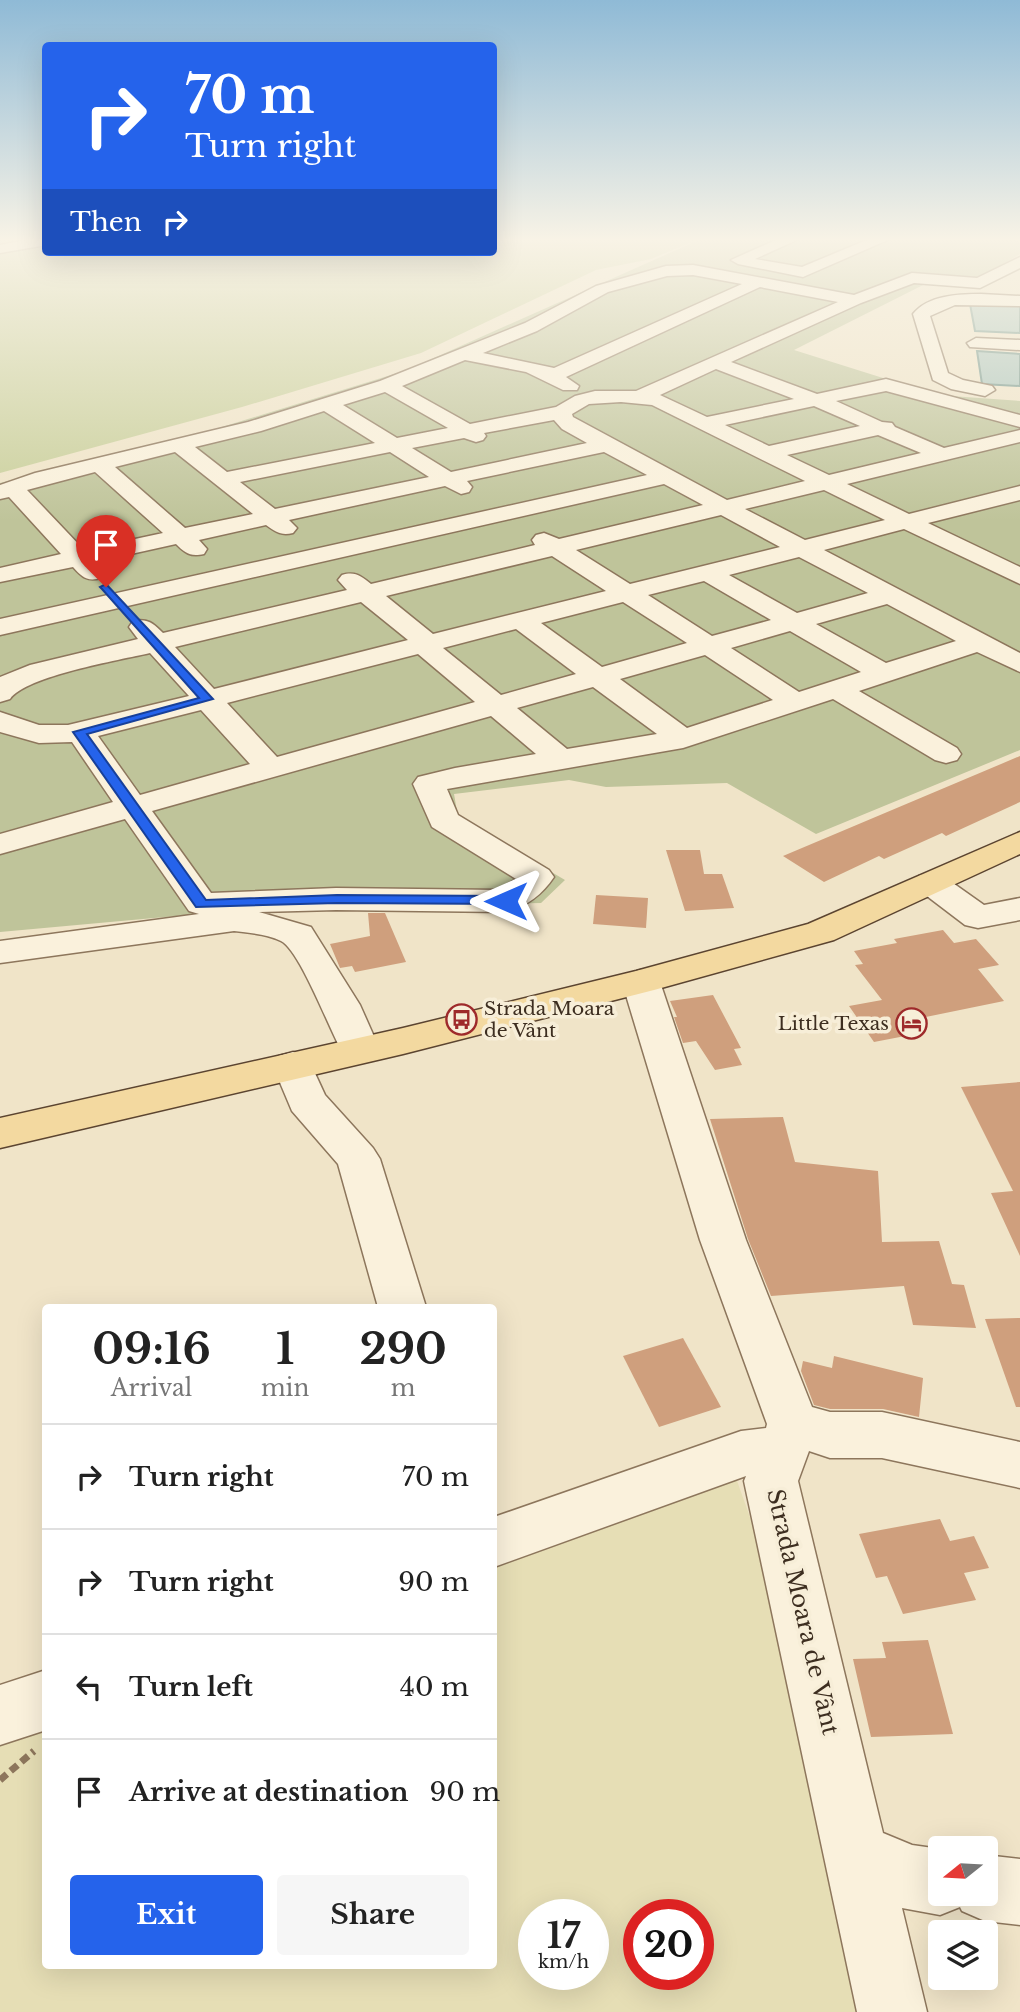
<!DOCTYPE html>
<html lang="en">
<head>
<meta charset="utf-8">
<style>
  :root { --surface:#fff; --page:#f6f6f6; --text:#222; --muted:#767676; --line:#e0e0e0; --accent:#2563eb }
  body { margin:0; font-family:"Libre Baskerville",serif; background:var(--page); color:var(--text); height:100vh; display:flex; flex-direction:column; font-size:26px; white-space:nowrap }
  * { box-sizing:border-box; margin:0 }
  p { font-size:23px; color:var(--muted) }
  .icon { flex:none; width:38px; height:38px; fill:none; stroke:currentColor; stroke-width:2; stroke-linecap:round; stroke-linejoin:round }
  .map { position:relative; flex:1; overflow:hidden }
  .drawer { position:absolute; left:42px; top:1304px; width:455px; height:665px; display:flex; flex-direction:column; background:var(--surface); border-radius:7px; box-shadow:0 7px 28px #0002 }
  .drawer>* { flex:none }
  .top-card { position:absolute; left:42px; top:42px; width:455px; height:214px; border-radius:7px; box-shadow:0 7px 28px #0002; background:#2563eb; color:#fff; overflow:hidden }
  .needle { width:46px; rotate:252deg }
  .controls { position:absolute; left:928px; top:1836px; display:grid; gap:14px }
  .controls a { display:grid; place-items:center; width:70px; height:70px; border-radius:7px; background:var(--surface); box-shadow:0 7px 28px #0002; font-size:35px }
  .speed { position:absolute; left:518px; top:1899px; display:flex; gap:14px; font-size:35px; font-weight:700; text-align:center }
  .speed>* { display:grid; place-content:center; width:91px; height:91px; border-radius:50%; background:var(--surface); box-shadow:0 7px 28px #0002; line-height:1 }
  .speed small { font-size:18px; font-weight:400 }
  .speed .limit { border:10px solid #d22; background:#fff; color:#111 }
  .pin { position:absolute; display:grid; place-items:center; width:60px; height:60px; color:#fff; margin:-72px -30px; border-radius:50% 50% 50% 0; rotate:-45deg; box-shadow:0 0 7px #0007 }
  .pin .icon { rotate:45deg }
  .me { position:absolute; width:77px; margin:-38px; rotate:270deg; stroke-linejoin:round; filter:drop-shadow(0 0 5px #0008) }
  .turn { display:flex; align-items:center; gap:24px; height:147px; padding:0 28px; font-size:32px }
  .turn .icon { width:91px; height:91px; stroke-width:2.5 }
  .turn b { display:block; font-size:49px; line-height:60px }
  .then { display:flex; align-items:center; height:66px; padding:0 28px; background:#0003; gap:14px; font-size:26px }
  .eta { display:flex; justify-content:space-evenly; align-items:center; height:119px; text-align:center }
  .eta b { font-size:42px; font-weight:700; line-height:49px }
  .button { display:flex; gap:14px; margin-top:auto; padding:14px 28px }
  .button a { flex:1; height:80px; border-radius:7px; background:var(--accent); color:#fff; font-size:28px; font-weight:700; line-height:80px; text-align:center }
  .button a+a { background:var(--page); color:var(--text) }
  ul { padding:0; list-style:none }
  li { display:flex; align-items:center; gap:21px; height:105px; padding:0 28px; border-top:2px solid var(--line) }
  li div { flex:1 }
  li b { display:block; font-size:26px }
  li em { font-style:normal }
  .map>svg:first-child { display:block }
  .farmland { fill:#e6deb5; fill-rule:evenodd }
  .green { fill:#c9cf9b }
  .cemetery { fill:#bfc49a }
  .water { fill:#a9c4bc; stroke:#6f938a; stroke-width:2 }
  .building { fill:#cf9f7d }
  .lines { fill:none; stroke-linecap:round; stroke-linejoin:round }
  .minor-casing { stroke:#8d765c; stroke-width:3 }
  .major-casing { stroke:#5b4430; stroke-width:3 }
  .path { stroke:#8d765c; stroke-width:7; stroke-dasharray:9 5; stroke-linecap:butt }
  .minor { fill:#faf1dc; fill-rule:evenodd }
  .major { fill:#f3d9a0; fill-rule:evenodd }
  .route { fill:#2563eb; stroke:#184099; stroke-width:2 }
  .labels { text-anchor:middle; stroke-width:7; stroke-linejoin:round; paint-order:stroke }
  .poi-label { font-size:19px; fill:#3d2e20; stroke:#f7eed8; text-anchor:start }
  .near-street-label { font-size:23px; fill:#3d2e20; stroke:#f7eed8 }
</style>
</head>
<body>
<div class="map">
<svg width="1020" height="2012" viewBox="0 0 1020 2012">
  <rect width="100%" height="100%" fill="#f0e4c8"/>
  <path class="farmland" d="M 736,1478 L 927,2012 L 0,2012 L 0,1738 L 45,1722 L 46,1965 L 494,1965 L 494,1563 ZM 534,1914 L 593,1914 L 593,1974 L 534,1974 ZM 639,1914 L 698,1914 L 698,1974 L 639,1974 Z"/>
  <polygon class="green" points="0,239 45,239 46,252 494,252 494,239 699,239 651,259 596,270 421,353 242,407 0,473"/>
  <polygon class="cemetery" points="701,239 1020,239 1020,254 974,281 935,279 794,350 937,395 1020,401 1020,750 816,834 727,783 606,787 569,780 454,794 458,817 565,880 541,903 383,907 297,905 0,932 0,483 209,431 407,370"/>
  <g class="water">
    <polygon points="970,304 1020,306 1020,333 975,331"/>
    <polygon points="977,351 1020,354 1020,386 982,384"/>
  </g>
  <g class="building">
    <polygon points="1020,756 1020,802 946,836 942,833 884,859 879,856 824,882 783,856"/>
    <polygon points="666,850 700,850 704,874 722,874 734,908 685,911"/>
    <polygon points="596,895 648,898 646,928 593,924"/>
    <polygon points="368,913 385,913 406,962 355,972 352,966 340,968 330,944 370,936"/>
    <polygon points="943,930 954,943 976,939 999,965 978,969 1004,1001 916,1019 926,1032 874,1042 849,1006 882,1000 855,965 863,964 854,951 897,943 894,939"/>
    <polygon points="713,995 741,1048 734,1049 742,1065 715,1070 696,1041 683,1043 674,1017 677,1017 670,1001"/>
    <polygon points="1020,1082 1020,1256 991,1193 1013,1191 961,1087"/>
    <polygon points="783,1117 795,1162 878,1171 882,1242 939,1241 952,1284 964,1285 976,1328 913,1325 904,1286 771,1296 748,1239 710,1119"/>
    <polygon points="1020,1318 1020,1407 1016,1407 985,1319"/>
    <polygon points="683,1338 721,1407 659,1427 623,1356"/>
    <polygon points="834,1356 923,1378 919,1417 883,1409 830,1409 814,1405 801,1371 803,1361 832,1368"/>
    <polygon points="940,1519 950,1541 974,1536 989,1568 964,1573 976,1600 903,1614 887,1576 876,1578 859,1534"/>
    <polygon points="928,1640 953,1734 871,1737 853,1659 886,1658 882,1642"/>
  </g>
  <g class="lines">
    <defs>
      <g id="minor">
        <polygon points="30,239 46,239 46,245 0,253 0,245"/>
        <polygon points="778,239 799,239 755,259 802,267 869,239 890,239 803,277 738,264 731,260"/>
        <path d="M 1020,257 L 1020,268 L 980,288 L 914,283 L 861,303 L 731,362 L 817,394 L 886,379 L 1020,415 L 1020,427 L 886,391 L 836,401 L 882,422 L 892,423 L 895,427 L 944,448 L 1020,430 L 1020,442 L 847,484 L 909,514 L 1020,486 L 1020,500 L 928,523 L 1020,567 L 1020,584 L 904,529 L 824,550 L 1020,653 L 1020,672 L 977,652 L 859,691 L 957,748 L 961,754 L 957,760 L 946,763 L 935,760 L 833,699 L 683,748 L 447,789 L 458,815 L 549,870 L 554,877 C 542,895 527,906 506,912 L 336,910 L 259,912 L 311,927 L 316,935 L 360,1005 L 380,1050 L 374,1059 L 360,1063 L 346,1059 C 332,1037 301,951 281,941 C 267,934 250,933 234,931 L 0,963 L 0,941 L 199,914 L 189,911 L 125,819 L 0,854 L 0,834 L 113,802 L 72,742 L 39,743 L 0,732 L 0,712 L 39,725 L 68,725 L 189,696 L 150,653 C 120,660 26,676 10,699 L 0,702 L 0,677 L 30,665 L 138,639 L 129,627 L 133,621 C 148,618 153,623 163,633 L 347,590 L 338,580 L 342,575 C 355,571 361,576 371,584 L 535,545 L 532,540 L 536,535 L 544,533 L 559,539 L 703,505 L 664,484 L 0,635 L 0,619 L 647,475 L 604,452 L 467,481 L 472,487 L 469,492 L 461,494 L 445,486 L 289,520 L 297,528 L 293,533 C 281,536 276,532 266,525 L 199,540 L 207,549 L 204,554 C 190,557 185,553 176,544 L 95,562 L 104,573 L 101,578 C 87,582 82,577 73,567 L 0,582 L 0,568 L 61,554 L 9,497 L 0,499 L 0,485 L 35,473 L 248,422 L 380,381 L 525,323 L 596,286 L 666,266 L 693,265 L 854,295 L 912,273 L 977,278 ZM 693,275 L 742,284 L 554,368 L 483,353 L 537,331 L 608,292 L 667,276 ZM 760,287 L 838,302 L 636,391 L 595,391 L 575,396 L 556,407 L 470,424 L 402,386 L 465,360 L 526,372 L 563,390 L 577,390 L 579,386 L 566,377 ZM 716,369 L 794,399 L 707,417 L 660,395 ZM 385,392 L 448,428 L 397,438 L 343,405 ZM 621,402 L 652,405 L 805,481 L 727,500 L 573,417 L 572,414 L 589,404 ZM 814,406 L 860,426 L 769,446 L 725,425 ZM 324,411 L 375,443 L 227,472 L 195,447 L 261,431 ZM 554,420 L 562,429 L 587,443 L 451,472 L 412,448 L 464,438 L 476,442 L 483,440 L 486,436 L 484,433 ZM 878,435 L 921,453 L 829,475 L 787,455 ZM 175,452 L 253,514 L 185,528 L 115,467 ZM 390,452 L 429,477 L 275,509 L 240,482 ZM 95,472 L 163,533 L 84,550 L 27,490 ZM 824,490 L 885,520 L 805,540 L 745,509 ZM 721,515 L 780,547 L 630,584 L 576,550 ZM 552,556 L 606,591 L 433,634 L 386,596 ZM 799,557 L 868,593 L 797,613 L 729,575 ZM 704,581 L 771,620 L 712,636 L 648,595 ZM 361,602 L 408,640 L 214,689 L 175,647 ZM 623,602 L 687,643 L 602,667 L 541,623 ZM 887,604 L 956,641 L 886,663 L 816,624 ZM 516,629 L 576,674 L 501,695 L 443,648 ZM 790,631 L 861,672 L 799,692 L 731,648 ZM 418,654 L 475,702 L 277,757 L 227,703 ZM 705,655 L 773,700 L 687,728 L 620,679 ZM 593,687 L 657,734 L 567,749 L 517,708 ZM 201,710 L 250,764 L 140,795 L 98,736 ZM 491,716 L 536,754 L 455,768 L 418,777 L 413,784 L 432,827 L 516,879 L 499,890 L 336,888 L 211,893 L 152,811 Z"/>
        <path d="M 981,294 L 1020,296 L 1020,306 L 955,305 L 930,316 L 948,373 L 963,380 L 992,386 L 995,390 L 985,396 L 951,389 L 933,380 L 913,314 C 928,295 959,294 981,294 Z"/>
        <polygon points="976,338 1020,340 1020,350 970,347 967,343"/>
        <polygon points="931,873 943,876 984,905 1020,898 1020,920 978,928 965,925 919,890 914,883 919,876"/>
        <polygon points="641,970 654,974 660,982 746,1240 812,1407 830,1412 882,1412 1020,1442 1020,1488 882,1458 830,1458 809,1451 798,1481 883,1833 912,1845 940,1849 940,1894 985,1894 985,1855 1020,1859 1020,1925 985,1921 962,1911 960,1907 940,1915 902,1908 927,2012 857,2012 744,1481 746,1476 494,1567 494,1517 741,1431 766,1428 767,1424 700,1240 622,982 628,974"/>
        <polygon points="293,1052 307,1056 325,1095 373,1148 380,1159 426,1307 378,1307 338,1164 292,1111 273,1066 279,1056"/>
        <polygon points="46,1670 46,1730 0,1745 0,1685"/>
      </g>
      <polygon id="major" points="1020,832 1020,854 834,940 654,990 403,1054 0,1148 0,1118 403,1028 636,971 808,924"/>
    </defs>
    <use href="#minor" class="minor-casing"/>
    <use href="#major" class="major-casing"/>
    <polyline class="path" points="0,1780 34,1751"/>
    <use href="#minor" class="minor"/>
    <use href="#major" class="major"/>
  </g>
  <linearGradient id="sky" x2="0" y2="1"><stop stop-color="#8fbad6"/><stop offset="0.46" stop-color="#f8f3e6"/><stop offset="1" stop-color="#f8f3e6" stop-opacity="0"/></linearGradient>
  <rect width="1020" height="521" fill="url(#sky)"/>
  <polygon class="route" points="106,584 213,699 87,734 206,900 337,895 506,896 514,901 511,904 337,903 196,907 73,732 199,698 102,589 100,587"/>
  <defs>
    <symbol id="bus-ring" viewBox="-11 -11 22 22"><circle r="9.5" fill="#f7eed8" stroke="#9e2a2b" stroke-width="1.5"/><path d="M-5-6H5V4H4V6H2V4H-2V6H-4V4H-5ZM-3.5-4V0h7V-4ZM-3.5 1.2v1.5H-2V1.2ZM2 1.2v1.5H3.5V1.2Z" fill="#9e2a2b"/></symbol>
    <symbol id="hotel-ring" viewBox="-11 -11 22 22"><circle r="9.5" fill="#f7eed8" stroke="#9e2a2b" stroke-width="1.5"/><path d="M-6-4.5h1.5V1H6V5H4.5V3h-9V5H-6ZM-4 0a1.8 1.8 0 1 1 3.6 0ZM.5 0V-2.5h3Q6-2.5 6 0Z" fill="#9e2a2b"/></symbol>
  </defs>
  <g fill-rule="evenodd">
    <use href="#bus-ring" x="444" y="1002" width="35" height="35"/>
    <use href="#hotel-ring" x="894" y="1006" width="35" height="35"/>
  </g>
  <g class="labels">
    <g class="poi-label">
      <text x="484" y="1015">Strada Moara<tspan x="484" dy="22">de Vânt</tspan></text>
      <text x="889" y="1030" text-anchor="end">Little Texas</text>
    </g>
    <g class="near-street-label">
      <text transform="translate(803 1612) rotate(77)" y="8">Strada Moara de Vânt</text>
    </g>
  </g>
</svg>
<div class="controls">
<a><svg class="needle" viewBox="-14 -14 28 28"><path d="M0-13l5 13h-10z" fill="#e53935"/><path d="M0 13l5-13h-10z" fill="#767676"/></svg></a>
<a><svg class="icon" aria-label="layers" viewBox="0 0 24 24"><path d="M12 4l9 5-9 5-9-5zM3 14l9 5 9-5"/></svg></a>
</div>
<div class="speed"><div>17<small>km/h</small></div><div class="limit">20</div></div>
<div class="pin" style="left:106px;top:587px;background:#d93025"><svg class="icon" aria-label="arrive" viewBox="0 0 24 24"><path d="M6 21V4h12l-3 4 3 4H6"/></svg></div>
<svg class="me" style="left:506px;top:901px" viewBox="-20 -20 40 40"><path d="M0-17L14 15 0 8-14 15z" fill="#2563eb" stroke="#fff" stroke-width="4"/></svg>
<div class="top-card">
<div class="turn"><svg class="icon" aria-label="right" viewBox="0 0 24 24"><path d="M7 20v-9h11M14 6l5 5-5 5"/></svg><div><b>70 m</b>Turn right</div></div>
<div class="then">Then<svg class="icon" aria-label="right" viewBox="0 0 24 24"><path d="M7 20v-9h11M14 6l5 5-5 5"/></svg></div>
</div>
<section class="drawer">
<div class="eta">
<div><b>09:16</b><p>Arrival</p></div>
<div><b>1</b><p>min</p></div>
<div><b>290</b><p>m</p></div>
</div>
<ul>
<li><svg class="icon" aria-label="right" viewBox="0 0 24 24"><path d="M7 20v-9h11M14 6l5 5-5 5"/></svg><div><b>Turn right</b></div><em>70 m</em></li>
<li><svg class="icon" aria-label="right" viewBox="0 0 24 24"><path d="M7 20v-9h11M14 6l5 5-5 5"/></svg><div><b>Turn right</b></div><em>90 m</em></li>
<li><svg class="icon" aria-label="left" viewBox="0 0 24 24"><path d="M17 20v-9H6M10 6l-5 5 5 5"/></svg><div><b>Turn left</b></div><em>40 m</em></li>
<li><svg class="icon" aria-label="arrive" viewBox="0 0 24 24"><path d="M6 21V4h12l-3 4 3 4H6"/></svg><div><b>Arrive at destination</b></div><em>90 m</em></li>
</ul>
<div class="button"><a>Exit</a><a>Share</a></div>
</section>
</div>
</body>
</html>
